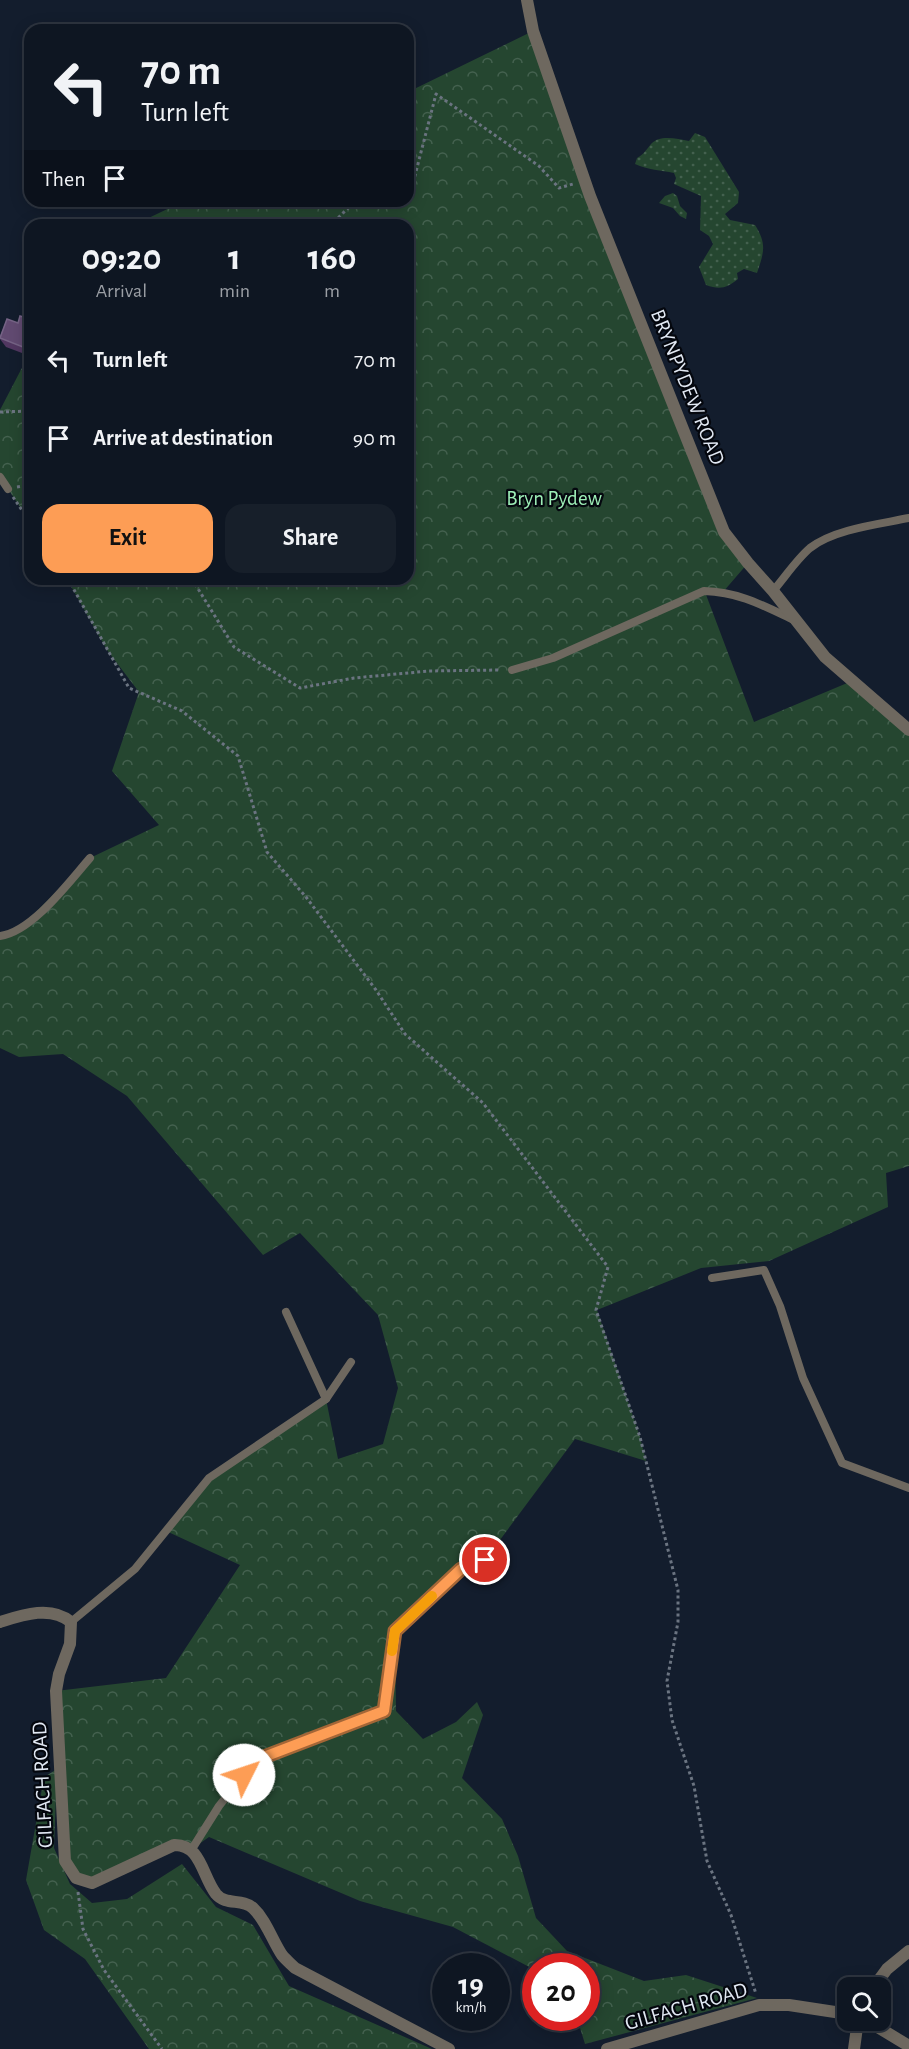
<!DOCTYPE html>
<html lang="en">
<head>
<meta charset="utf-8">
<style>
  :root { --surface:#0e1622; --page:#171f2a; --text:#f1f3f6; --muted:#9b9fa5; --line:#2e3540; --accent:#fd9d55 }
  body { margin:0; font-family:"Alegreya Sans",sans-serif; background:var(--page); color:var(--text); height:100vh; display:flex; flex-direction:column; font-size:22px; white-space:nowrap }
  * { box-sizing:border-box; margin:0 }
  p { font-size:20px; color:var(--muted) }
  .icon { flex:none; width:33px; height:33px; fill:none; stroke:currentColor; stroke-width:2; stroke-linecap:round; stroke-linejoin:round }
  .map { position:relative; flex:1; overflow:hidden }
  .side { position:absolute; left:24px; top:219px; width:390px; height:366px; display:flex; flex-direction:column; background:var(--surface); border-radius:18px; box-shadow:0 3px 15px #0003,0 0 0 2px var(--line) }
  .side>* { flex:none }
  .guide { position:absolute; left:24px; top:24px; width:390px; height:183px; border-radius:18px; box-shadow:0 3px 15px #0003,0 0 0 2px var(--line); background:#0e1622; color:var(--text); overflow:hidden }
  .tools { position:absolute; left:837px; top:1977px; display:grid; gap:12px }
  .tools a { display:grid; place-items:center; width:54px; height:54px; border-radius:12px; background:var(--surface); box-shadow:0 3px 15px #0003,0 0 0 2px var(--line); font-size:30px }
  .speed { position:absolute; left:432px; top:1953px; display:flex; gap:12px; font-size:30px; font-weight:700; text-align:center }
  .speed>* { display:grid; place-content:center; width:78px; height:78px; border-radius:50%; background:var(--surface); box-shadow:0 3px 15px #0003,0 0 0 2px var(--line); line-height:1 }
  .speed small { font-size:15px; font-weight:400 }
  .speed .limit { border:9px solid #d22; background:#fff; color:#111 }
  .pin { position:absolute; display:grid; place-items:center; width:51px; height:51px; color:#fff; margin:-26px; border:3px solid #fff; border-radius:50%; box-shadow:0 2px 6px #0007 }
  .me { position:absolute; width:66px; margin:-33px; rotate:49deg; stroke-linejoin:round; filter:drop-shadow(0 0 4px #0008) }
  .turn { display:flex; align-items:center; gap:21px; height:126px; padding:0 18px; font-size:27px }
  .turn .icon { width:78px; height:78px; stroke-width:2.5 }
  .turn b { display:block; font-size:42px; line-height:51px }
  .then { display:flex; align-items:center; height:57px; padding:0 18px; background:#0003; gap:12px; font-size:22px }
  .eta { display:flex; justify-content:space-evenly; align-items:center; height:102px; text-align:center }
  .eta b { font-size:36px; font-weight:700; line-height:42px }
  .cta { display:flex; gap:12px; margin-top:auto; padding:12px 18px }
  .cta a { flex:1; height:69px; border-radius:18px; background:var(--accent); color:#111; font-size:24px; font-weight:700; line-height:69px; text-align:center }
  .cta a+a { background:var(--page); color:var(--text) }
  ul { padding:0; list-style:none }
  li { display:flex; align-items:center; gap:18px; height:78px; padding:0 18px }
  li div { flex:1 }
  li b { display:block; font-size:22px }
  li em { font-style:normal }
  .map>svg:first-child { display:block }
  .grass { fill:url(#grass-dots) }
  .forest { fill:url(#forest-crowns) }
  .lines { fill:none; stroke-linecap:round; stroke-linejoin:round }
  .path { stroke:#6b7481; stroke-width:3; stroke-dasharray:3 3; stroke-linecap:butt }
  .service { stroke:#6e685f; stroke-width:8 }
  .minor { stroke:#6e685f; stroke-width:12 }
  .wall { fill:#513761 }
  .shaded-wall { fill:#322546 }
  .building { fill:#614a71; stroke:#756385; stroke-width:1.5 }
  .route-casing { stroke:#a46637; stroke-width:15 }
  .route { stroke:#fd9d55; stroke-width:10 }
  .slow { stroke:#f59e0b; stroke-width:10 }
  .labels { text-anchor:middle; stroke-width:4.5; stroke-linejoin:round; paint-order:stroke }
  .street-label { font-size:21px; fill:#e2e9f4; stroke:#04070e }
  .park-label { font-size:21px; fill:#9deeb7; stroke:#04070e }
</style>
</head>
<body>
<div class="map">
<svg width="909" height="2049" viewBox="0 0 909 2049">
  <defs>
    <pattern id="grass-dots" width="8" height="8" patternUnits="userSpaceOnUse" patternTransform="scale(1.5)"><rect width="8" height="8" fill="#254630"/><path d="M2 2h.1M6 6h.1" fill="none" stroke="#44614f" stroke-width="1.8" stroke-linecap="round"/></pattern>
    <pattern id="forest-crowns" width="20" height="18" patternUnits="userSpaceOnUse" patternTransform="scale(1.5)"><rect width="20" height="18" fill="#254630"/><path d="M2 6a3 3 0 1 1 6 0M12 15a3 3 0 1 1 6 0" fill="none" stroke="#44614f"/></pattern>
  </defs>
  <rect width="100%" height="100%" fill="#131d2d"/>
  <g class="grass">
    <path d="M 695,133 L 705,137 L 739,192 L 738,203 L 725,214 L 730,220 L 755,225 C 767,244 764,252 757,273 L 744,269 L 737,273 L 738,279 C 727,288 720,290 706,285 L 699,267 L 713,244 L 709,236 L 700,230 L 701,196 L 674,184 L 676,178 L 674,173 C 661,170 648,170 635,164 L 637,158 C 644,154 646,150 651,144 C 660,134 677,139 689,141 Z"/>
    <polygon points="673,193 677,196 680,206 687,213 686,219 680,216 673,208 659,203 665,196"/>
  </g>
  <g class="forest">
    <polygon points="533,31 724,532 748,563 723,592 705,592 754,722 852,681 909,730 909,1166 886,1173 888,1207 769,1261 701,1268 597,1310 640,1437 646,1461 575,1439 485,1560 461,1569 395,1631 396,1711 423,1739 456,1722 477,1702 483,1715 462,1778 502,1819 518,1856 536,1918 567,1951 644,1981 686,1975 757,1998 585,2044 577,2018 586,2018 586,1966 536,1966 535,1970 453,1927 360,1901 209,1837 192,1849 174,1845 92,1883 76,1878 65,1861 56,1691 166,1678 240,1565 166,1531 209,1478 326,1399 338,1459 383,1444 398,1388 378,1315 300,1233 263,1255 127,1096 63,1054 19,1057 0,1048 0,936 19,929 90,858 159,825 112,771 139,692 107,650 67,579 408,579 408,225 134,225 184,201 408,201 408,92"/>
    <polygon points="30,356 30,522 0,477 0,410 25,362"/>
    <polygon points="57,1769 54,1848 70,1884 92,1903 127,1899 182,1864 216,1907 253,1925 289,1986 432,2049 149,2049 85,1959 44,1930 26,1880 44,1777"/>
  </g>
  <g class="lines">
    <g class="path">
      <polyline points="408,190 411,191 436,94 539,166 559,188 573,184"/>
      <polyline points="264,225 268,219 337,219 355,201"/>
      <polyline points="0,412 30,411"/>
      <polyline points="17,487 30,485"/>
      <polyline points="13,497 30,522"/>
      <polyline points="68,579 129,688 182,711 238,756 267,852 306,897 376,990 405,1034 483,1103 608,1267 596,1310 640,1437 678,1590 678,1622 667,1681 672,1720 694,1786 707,1861 731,1915 756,1994"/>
      <polyline points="192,579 234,647 300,688 354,678 429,671 501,670"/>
      <polyline points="78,1892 83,1929 104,1970 162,2049"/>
    </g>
    <g class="service">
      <polyline points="0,477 8,489"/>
      <path d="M 773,591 C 785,577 797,559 810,548 C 834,529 880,524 909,518"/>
      <path d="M 512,670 L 553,658 L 704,591 C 740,592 764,606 796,621"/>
      <path d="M 0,936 C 32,932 69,882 90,858"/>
      <polyline points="712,1278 764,1270 780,1306 803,1378 842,1463 909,1488"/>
      <polyline points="286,1312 326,1399"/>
      <polyline points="71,1622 135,1569 209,1478 326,1399 351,1362"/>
      <polyline points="192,1849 219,1806 256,1760 383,1711 395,1631 461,1569 485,1560"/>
    </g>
    <g class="minor">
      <polyline points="527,0 533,31 590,196 724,532 748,563 773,591 825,657 909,730"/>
      <path d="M 0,1622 C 22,1615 51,1605 71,1622 L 70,1644 L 59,1674 L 56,1691 L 65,1861 L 76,1878 L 92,1883 L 174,1845 C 201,1844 202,1876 216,1894 C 226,1906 242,1898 253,1908 C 266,1920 272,1940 282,1955 C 286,1960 291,1964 295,1968 L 449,2049"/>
      <polyline points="873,1988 887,1969 909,1951"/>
      <polyline points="866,2020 909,2046"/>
      <polyline points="607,2049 759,2005 789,2005 848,2014"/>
      <polyline points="854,2049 858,2020"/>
    </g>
  </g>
  <polygon class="wall" points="7,319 30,356 6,347 0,339 0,336"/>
  <polygon class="shaded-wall" points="30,323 30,356 23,347"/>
  <polygon class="building" points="20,316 30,319 30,323 27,331 29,331 23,347 0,338 7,319 18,323"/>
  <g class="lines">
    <defs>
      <polyline id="route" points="244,1775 256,1760 384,1711 395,1631 461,1569 485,1560"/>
    </defs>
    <use href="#route" class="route-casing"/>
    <use href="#route" class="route"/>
    <polyline class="slow" points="392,1651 395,1631 432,1596"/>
  </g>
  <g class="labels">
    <g class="street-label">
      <text transform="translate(688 387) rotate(68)" y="7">BRYNPYDEW ROAD</text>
      <text transform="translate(42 1785) rotate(-93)" y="7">GILFACH ROAD</text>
      <text transform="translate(686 2006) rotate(-16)" y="7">GILFACH ROAD</text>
    </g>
    <g class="park-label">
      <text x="554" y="505">Bryn Pydew</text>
    </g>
  </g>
</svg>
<div class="tools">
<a><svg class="icon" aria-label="search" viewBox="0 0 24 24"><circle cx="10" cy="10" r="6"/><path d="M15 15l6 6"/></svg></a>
</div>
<div class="speed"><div>19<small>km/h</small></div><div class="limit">20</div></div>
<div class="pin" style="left:485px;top:1560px;background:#d93025"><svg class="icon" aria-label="arrive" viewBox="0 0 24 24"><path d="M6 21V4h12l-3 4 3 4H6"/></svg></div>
<svg class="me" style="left:244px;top:1775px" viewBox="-20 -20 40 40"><circle r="19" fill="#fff"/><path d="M0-13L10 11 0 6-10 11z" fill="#fd9d55"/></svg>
<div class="guide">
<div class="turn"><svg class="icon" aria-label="left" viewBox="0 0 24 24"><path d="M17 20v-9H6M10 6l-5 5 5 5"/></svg><div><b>70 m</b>Turn left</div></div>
<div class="then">Then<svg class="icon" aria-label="arrive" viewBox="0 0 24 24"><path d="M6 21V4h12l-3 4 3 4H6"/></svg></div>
</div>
<section class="side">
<div class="eta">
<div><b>09:20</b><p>Arrival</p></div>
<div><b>1</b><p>min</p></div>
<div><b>160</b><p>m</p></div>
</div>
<ul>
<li><svg class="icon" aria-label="left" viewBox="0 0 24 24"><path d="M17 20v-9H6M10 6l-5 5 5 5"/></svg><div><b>Turn left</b></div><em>70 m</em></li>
<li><svg class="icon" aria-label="arrive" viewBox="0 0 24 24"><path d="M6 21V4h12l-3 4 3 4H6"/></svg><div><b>Arrive at destination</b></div><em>90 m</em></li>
</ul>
<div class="cta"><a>Exit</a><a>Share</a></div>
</section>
</div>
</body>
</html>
